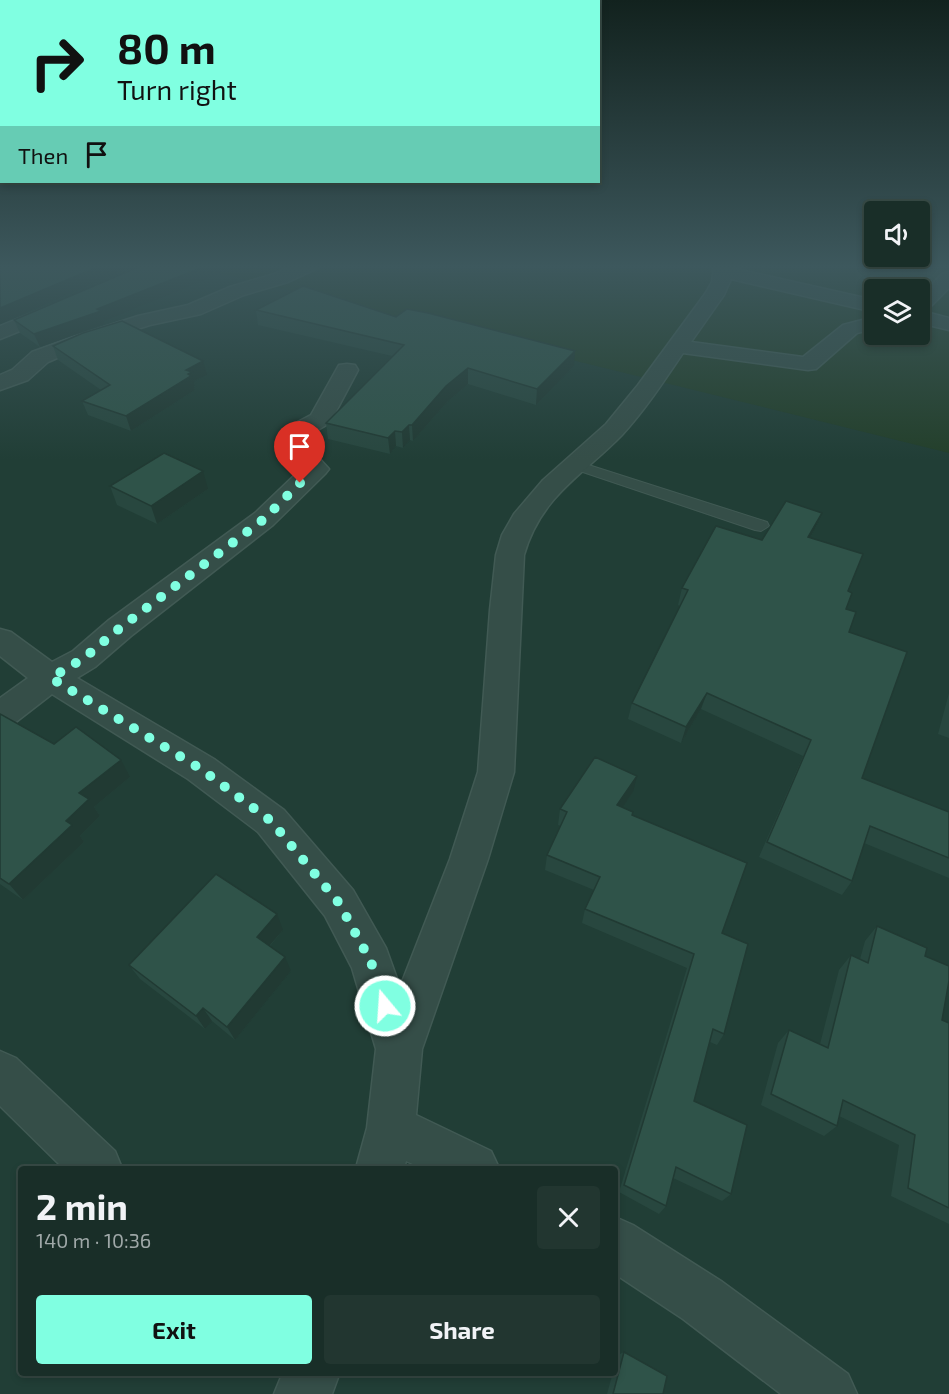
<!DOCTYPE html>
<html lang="en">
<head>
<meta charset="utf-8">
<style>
  :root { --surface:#192e28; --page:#223630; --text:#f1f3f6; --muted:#9fa8a8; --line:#374a45; --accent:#80ffe1 }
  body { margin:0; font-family:"Exo 2",sans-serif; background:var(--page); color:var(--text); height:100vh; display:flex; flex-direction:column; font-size:22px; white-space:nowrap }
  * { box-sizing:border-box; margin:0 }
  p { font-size:20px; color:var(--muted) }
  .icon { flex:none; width:33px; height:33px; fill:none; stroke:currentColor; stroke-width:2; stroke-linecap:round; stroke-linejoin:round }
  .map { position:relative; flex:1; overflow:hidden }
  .drawer { position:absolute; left:18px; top:1166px; width:600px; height:210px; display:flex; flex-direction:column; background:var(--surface); border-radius:6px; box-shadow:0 3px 9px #0003,0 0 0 2px var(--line) }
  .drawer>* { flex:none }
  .hud { position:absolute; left:0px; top:0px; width:600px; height:183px; box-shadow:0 3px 9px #0003,0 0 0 2px var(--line); background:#80ffe1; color:#111; overflow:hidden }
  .fabs { position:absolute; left:864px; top:201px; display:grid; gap:12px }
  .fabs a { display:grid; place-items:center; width:66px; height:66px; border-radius:6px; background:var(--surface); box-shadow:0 3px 9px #0003,0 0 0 2px var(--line); font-size:30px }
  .pin { position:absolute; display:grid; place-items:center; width:51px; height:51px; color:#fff; margin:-62px -26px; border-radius:50% 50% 50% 0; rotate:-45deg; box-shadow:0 0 6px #0007 }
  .pin .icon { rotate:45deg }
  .me { position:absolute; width:66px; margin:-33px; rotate:342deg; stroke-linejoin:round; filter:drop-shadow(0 0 4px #0008) }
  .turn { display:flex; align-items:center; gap:21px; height:126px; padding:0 18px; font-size:27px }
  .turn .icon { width:78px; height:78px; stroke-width:2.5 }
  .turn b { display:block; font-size:42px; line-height:51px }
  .then { display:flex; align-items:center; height:57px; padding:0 18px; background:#0003; gap:12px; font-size:22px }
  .round { display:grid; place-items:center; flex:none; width:63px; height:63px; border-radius:6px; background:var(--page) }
  .headline { display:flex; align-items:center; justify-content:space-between; height:102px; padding:0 18px }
  h1 { font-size:36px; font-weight:700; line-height:45px }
  .primary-button { display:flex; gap:12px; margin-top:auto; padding:12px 18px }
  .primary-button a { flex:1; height:69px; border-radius:6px; background:var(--accent); color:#111; font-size:24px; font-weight:700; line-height:69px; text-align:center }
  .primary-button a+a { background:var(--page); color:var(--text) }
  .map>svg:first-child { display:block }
  .green { fill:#233f2a; fill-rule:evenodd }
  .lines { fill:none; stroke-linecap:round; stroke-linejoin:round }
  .service-casing { stroke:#415a54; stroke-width:2 }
  .minor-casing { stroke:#415a54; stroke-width:3 }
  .service { fill:#354e48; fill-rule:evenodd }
  .minor { fill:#354e48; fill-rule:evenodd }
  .wall { fill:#28473f }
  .shaded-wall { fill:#213a33 }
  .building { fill:#2f5349; stroke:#213a33; stroke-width:1.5 }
  .route { stroke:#80ffe1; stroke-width:10; stroke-dasharray:0 18 }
</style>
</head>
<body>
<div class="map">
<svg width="949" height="1394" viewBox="0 0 949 1394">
  <rect width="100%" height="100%" fill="#213e36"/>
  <path class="green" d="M 187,265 L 949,265 L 949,453 ZM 874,290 L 920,290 L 920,334 L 874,334 Z"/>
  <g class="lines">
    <defs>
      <polygon id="service" points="576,461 767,522 769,526 761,531 755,530 571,468 569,465 571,462"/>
      <g id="minor">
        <polygon points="295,265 319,265 316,269 288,282 244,295 201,314 150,325 87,345 48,362 28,380 0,390 0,375 12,370 32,352 73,337 138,316 188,305 230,287 274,274"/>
        <path d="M 714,265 L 732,265 L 732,268 L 874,300 L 874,312 L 731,279 L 724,295 L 691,342 L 803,357 L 843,325 L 874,317 L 874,329 L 857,333 L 816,369 L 808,370 L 683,353 C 664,381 645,410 622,435 C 582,476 541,496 524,555 L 514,772 L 488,859 L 422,1049 L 416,1115 L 491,1151 L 499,1168 L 422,1168 L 406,1161 L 404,1168 L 356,1168 L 367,1128 L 376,1049 L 352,968 L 325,916 L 258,832 L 188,779 L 52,694 L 12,725 L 0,729 L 0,698 L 28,678 L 0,656 L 0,629 L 11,632 L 52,662 L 73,651 L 109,620 L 255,513 L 301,469 L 294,460 L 286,431 L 290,426 L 311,415 L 339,365 L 347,364 L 355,365 L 358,370 L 332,419 L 328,424 L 311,434 L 318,457 L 329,469 L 325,474 L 273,525 L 131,636 L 95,667 L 77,678 L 214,759 L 284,810 L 353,890 L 386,948 L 400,987 L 450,859 L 478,772 L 490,610 L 496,555 L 502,535 L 514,514 L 543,480 L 606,424 L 638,385 L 705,294 L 712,282 Z"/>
        <polygon points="949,272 949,288 927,310 922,311 949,318 949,330 920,323 920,296 942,274"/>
        <polygon points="57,303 64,305 67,309 64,313 0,339 0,326"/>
        <polygon points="0,1051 16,1058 115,1151 122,1168 63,1168 0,1106"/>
        <polygon points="615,1217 633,1225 721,1281 848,1374 857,1394 781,1394 683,1319 615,1274"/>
        <polygon points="283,1372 340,1372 332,1394 274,1394"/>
      </g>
    </defs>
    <use href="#service" class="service-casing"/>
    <use href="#minor" class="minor-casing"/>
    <use href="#service" class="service"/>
    <use href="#minor" class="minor"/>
  </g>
  <g class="wall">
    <polygon points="256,310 396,317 574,366 536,405 468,384 447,402 413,441 410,440 403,448 396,446 390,454 328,439 326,423 392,356 258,325"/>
    <polygon points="14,320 104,321 105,324 40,347 20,333"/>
    <polygon points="53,346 207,375 194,381 195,386 194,387 195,390 131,431 88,415 82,401 101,390 58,360"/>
    <polygon points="110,486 208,489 157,524 117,505"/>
    <polygon points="822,513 815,529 810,538 848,591 846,609 862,778 949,812 949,878 864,843 852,881 842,895 759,857 803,756 701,709 681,743 628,719 632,703 680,606 678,605 682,588 762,540"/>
    <polygon points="949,693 949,738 938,734"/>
    <polygon points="0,714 54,744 130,777 94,807 100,816 80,836 84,842 23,900 0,884"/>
    <polygon points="633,792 622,807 633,812 632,816 722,933 724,1034 717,1045 710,1042 694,1101 731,1194 722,1201 673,1178 666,1206 659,1214 619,1192 687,968 582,923 585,909 594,890 545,870 547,855 561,826 558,825 560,809"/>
    <polygon points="877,926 925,956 942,1020 949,1023 949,1224 891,1196 899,1145 839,1116 837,1126 824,1136 761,1105 778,1043 789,1030 820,1044 839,970 851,955 860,959 865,941"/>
    <polygon points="283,930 270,946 291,971 235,1040 212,1021 205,1029 140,979 129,965"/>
    <polygon points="624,1352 663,1394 607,1394 613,1372 615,1372 615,1365 618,1355"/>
  </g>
  <g class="shaded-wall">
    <polygon points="102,265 134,265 0,324 0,308"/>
    <polygon points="208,265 241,265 104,321 105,324 40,347 34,334"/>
    <polygon points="575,351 574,366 536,405 537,389"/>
    <polygon points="203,361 207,375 194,381 195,386 194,387 195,390 131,431 126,416 186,370"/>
    <polygon points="468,368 468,384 447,402 413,441 412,425 446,386"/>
    <polygon points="409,425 410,440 403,448 402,432"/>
    <polygon points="395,431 396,446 390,454 388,438"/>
    <polygon points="203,471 208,489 157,524 151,506"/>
    <polygon points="822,513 815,529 801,554 808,537"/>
    <polygon points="707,693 701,709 681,743 686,727"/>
    <polygon points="121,760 130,777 94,807 100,816 80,836 84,842 23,900 9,884 66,821 79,793"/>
    <polygon points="637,776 633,792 613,821 617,805"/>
    <polygon points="277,914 283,930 264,952 257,937"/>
    <polygon points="285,957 291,971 235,1040 227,1027"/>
    <polygon points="203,1008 212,1021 205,1029 196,1016"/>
  </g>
  <g class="building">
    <polygon points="0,265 102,265 0,308"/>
    <polygon points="143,265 208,265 97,309 101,311 34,334 14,320"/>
    <polygon points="303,286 396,317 407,309 428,313 575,351 537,389 468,368 446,386 412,425 409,425 402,432 395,431 388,438 326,423 404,345 256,310"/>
    <polygon points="122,321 203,361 186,370 192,372 188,374 191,376 126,416 82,401 110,385 53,346 83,333"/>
    <polygon points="164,453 203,471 151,506 110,486"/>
    <polygon points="786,501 822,513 808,537 863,554 848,591 852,593 846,609 856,612 849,632 907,652 862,778 949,812 949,858 870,826 852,881 767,842 811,740 707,693 686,727 632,703 688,590 682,588 716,526 762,540"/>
    <polygon points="0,714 54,744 76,727 121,760 79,793 89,799 66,821 72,825 9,884 0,878"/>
    <polygon points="595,757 637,776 617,805 633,812 632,815 747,863 722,933 748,944 724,1034 713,1029 694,1101 747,1125 731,1194 676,1167 666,1206 624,1185 694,954 585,909 600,877 547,855 567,812 560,809"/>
    <polygon points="216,874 277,914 257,937 285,957 227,1027 203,1008 196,1016 129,965"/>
    <polygon points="877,926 927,948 925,956 949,966 949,981 942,1020 949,1023 949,1208 908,1188 915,1135 843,1100 837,1126 771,1094 789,1030 828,1048 851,955 868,963"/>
    <polygon points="624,1352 667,1376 663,1394 613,1394"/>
  </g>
  <linearGradient id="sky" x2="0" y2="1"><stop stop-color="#12221e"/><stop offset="0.58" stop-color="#3d585d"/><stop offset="1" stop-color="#3d585d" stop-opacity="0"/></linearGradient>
  <rect width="949" height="460" fill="url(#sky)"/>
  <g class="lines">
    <polyline class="route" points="300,483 264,519 120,628 84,658 51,678 201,769 271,821 339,903 371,962 385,1006"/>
  </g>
</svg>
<div class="fabs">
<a><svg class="icon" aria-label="sound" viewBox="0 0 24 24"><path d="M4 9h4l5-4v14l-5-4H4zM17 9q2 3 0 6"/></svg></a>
<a><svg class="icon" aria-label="layers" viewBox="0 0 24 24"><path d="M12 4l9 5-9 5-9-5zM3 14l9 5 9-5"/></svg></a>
</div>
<div class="pin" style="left:300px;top:483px;background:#d93025"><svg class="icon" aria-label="arrive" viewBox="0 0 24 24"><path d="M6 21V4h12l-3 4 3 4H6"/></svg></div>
<svg class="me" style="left:385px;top:1006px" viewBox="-20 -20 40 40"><circle r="17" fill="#80ffe1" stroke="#fff" stroke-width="3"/><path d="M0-11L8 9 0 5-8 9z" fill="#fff"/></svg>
<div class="hud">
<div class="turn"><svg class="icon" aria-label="right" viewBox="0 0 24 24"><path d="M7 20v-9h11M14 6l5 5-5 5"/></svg><div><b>80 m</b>Turn right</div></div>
<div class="then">Then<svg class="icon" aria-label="arrive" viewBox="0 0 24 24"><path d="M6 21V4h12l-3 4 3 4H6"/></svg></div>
</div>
<section class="drawer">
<div class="headline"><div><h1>2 min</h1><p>140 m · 10:36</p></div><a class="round"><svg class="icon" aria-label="close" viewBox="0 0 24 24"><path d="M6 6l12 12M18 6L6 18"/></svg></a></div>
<div class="primary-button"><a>Exit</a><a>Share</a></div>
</section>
</div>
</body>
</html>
